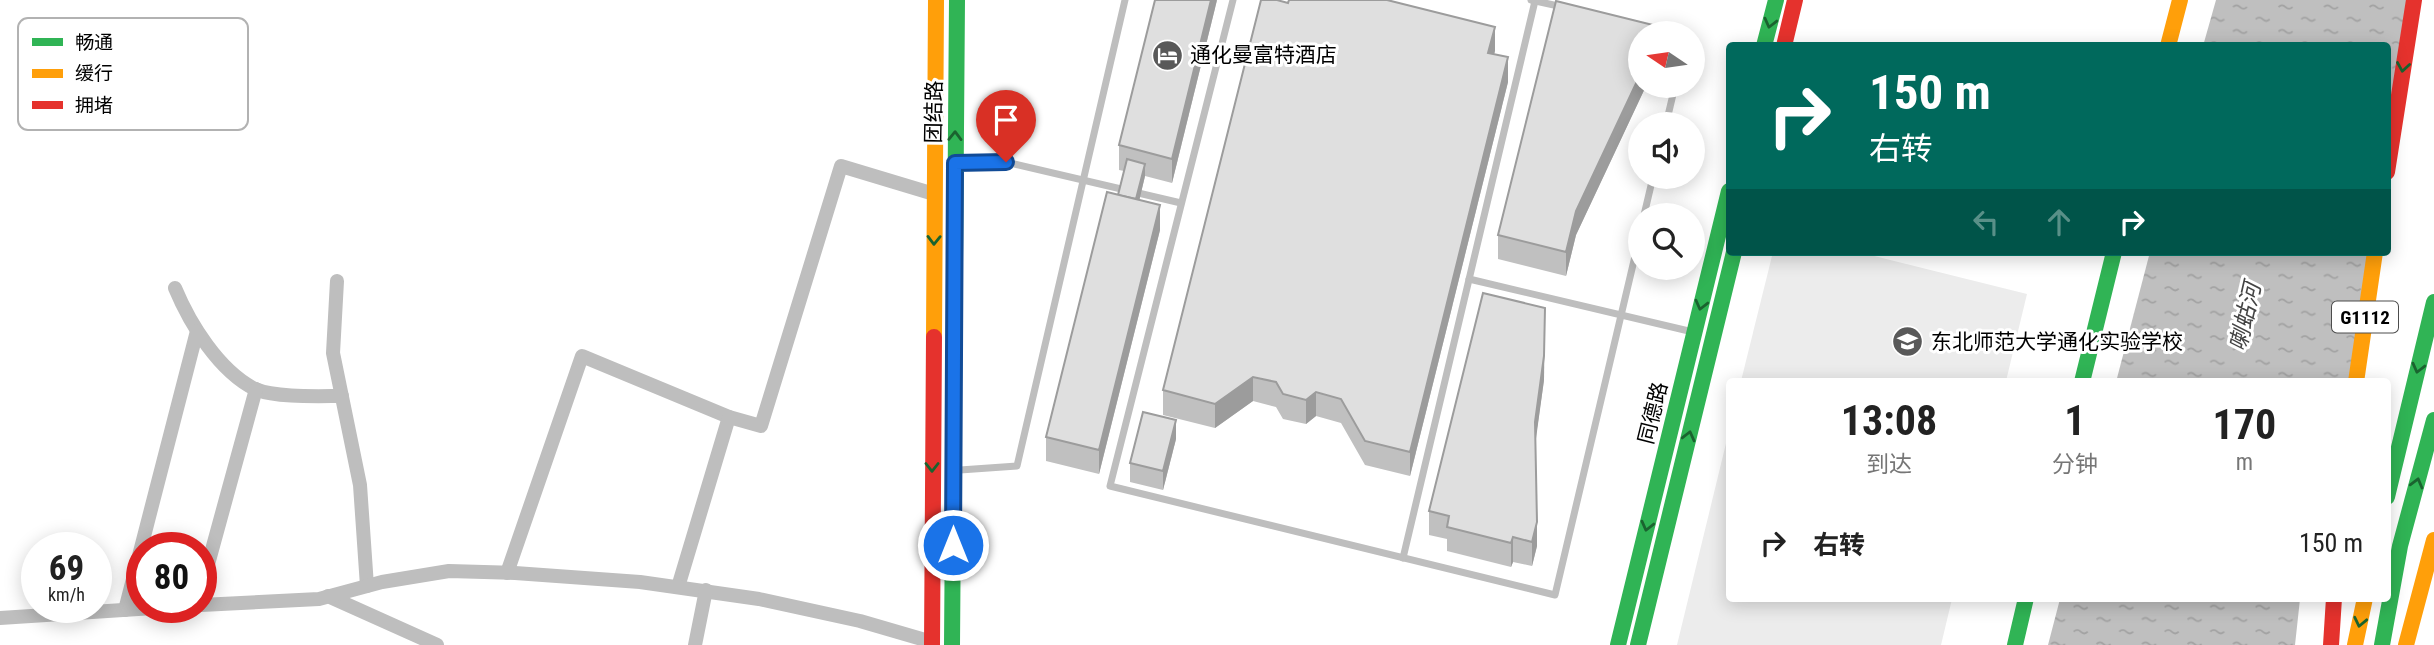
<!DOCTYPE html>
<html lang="zh">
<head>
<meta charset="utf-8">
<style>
  :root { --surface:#fff; --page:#f2f2f2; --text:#222; --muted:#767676 }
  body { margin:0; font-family:"Roboto Condensed","Noto Sans SC",sans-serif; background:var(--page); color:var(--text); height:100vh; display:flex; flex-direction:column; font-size:26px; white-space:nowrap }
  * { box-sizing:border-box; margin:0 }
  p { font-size:23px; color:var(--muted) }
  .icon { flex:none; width:38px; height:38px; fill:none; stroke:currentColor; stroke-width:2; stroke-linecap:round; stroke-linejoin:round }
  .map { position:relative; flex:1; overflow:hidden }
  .drawer { position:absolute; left:1726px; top:378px; width:665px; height:224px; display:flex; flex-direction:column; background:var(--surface); border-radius:7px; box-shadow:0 4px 18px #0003 }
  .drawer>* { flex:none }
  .guide { position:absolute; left:1726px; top:42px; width:665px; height:214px; border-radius:7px; box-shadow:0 4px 18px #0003; background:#00695c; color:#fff; overflow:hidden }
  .needle { width:46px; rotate:283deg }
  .controls { position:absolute; left:1628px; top:21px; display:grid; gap:14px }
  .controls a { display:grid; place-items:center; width:77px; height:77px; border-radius:50%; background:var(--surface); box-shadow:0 4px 18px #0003; font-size:35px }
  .speed { position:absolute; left:21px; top:532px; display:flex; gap:14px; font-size:35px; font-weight:700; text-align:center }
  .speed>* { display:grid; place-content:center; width:91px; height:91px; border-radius:50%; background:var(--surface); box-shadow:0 4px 18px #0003; line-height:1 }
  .speed small { font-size:18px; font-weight:400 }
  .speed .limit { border:10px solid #d22; background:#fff; color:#111 }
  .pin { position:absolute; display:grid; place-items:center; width:60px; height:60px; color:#fff; margin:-72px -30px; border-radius:50% 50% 50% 0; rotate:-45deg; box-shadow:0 0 7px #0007 }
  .pin .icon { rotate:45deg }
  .me { position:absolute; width:77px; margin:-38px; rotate:0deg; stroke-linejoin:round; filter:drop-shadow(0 0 5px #0008) }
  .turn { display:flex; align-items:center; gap:24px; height:147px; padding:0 28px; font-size:32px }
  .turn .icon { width:91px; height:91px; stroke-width:2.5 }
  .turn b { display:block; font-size:49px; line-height:60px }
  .lanes { display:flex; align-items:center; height:66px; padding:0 28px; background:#0003; justify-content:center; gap:35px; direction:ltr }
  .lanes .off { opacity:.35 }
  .eta { display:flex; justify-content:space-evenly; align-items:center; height:119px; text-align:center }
  .eta b { font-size:42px; font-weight:700; line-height:49px }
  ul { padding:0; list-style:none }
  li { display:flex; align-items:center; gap:21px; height:91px; padding:0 28px }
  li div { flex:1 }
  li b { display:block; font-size:26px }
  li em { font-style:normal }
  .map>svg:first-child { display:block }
  .pitch { fill:#ececec }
  .water { fill:url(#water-ripples) }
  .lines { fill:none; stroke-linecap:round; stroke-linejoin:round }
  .lane { stroke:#bebebe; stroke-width:7 }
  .street { stroke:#bebebe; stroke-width:14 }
  .fast { stroke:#30b455; stroke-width:16 }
  .slow { stroke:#ff9f0a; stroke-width:16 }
  .jam { stroke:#e5322d; stroke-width:16 }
  .wall { fill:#c0c0c0 }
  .shaded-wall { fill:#9c9c9c }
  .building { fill:#dfdfdf; stroke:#9c9c9c; stroke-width:2 }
  .oneway { stroke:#1a632f }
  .route-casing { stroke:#114b97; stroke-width:18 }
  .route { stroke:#1a73e8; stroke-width:12 }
  .labels { text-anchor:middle; stroke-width:6; stroke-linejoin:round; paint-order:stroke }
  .shield { fill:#fff; stroke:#4c4c4c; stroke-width:2 }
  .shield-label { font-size:19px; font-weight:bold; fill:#000 }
  .poi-label { font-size:21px; fill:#000; stroke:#fff; text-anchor:start }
  .street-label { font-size:21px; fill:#000; stroke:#fff }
  .water-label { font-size:23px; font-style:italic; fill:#444; stroke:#fff }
  .key { fill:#fff; stroke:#b2b2b2; stroke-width:2 }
  .key-label { font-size:19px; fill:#000 }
</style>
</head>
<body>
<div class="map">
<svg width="2434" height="645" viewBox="0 0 2434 645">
  <defs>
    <pattern id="water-ripples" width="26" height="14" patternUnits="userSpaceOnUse" patternTransform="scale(1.75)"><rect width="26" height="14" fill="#bfbfbf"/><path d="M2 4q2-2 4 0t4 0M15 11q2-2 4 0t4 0" fill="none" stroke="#a2a2a2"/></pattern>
  </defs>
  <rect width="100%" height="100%" fill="#fff"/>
  <g class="pitch">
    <polygon points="1773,252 1858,252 2027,294 2006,381 1741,381"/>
    <polygon points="1729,431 1729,598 1952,599 1941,645 1677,645"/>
  </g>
  <g class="water">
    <polygon points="2216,0 2407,0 2387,132 2387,46 2203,46"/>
    <polygon points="2150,252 2369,252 2349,381 2116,382"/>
    <polygon points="2060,599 2060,598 2300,599 2295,645 2048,645"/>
  </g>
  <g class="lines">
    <g class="lane">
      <polyline points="1233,0 1110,486 1555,595 1640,235"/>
      <polyline points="1531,0 1563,7"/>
      <polyline points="1649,28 1673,33"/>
      <polyline points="1666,124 1675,86"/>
      <polyline points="963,162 1006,162 1181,203"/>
      <polyline points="1644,215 1653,177"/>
      <polyline points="1469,279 1693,332"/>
      <polyline points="960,470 1017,466 1125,0"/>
      <polyline points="1403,558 1535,1"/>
    </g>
    <g class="street">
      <polyline points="337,281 333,353 360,485 367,586"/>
      <path d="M 175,288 C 190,324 219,371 255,389 C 276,398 320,396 342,396"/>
      <polyline points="507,573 582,356 729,417 761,426 841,166 934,194"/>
      <polyline points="678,587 729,417"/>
      <polyline points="201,590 256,389"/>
      <polyline points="328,596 437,645"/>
      <polyline points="201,605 319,599 382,582 449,571 515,573 640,582 759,599 860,621 932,642"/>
      <polyline points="125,610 197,331"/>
      <polyline points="0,618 169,607"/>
      <polyline points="695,645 706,590"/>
    </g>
    <g class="fast">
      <polyline points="1764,46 1776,0"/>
      <polyline points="2082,382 2114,252"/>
      <polyline points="2387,497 2434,302"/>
      <polyline points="952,645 957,0"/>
      <polyline points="1618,645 1729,191"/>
      <polyline points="1638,645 1734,252"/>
      <polyline points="2015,645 2026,598"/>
      <polyline points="2382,645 2400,546 2434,420"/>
    </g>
    <g class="slow">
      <polyline points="2168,46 2180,0"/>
      <polyline points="934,337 936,0"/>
      <polyline points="2356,382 2375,252"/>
      <polyline points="2355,645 2365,598"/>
      <polyline points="2406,645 2434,540"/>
    </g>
    <g class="jam">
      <polyline points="1784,46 1795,0"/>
      <polyline points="2387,172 2414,0"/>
      <polyline points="932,645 934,337"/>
      <polyline points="2331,645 2334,598"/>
    </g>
  </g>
  <g class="wall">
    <polygon points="1217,0 1172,183 1145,176 1139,200 1160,230 1099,474 1046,461 1046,437 1118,195 1124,171 1119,170 1119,145"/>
    <polygon points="1657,33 1640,86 1646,86 1576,235 1566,276 1498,259 1498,235"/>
    <polygon points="1495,51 1494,54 1508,82 1410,476 1365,465 1341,423 1316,416 1306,424 1283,419 1276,407 1253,401 1215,428 1163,415 1163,390"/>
    <polygon points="1544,380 1535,443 1537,546 1532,566 1513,562 1511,567 1447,551 1447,539 1429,535 1429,511"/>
    <polygon points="1176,439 1163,490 1130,482 1130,463"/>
  </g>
  <g class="shaded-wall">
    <polygon points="1211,0 1217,0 1172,183 1172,159"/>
    <polygon points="1495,27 1495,51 1488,77 1488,53"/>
    <polygon points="1508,57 1508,82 1410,476 1410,452"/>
    <polygon points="1640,75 1640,86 1646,86 1576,235 1566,276 1566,252 1576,211"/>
    <polygon points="1145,164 1145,176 1134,223 1134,210"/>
    <polygon points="1160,205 1160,230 1099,474 1099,450"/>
    <polygon points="1545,308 1544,380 1535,446 1535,422"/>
    <polygon points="1253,377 1253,401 1215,428 1215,404"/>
    <polygon points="1316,392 1316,416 1306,424 1306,400"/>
    <polygon points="1176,420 1176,439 1163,490 1163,471"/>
    <polygon points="1537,522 1537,546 1532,566 1532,542"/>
    <polygon points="1513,537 1513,562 1511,567 1511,543"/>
  </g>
  <g class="building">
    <polygon points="1155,0 1211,0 1172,159 1119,145"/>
    <polygon points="1261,0 1277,0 1288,3 1289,0 1387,0 1495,27 1488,53 1508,57 1410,452 1365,441 1341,399 1316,392 1306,400 1283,394 1276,382 1253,377 1215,404 1163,390"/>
    <polygon points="1556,1 1657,26 1656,33 1640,33 1640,75 1576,211 1566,252 1498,235"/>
    <polygon points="1127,159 1145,164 1136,199 1118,195"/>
    <polygon points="1107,192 1160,205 1099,450 1046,437"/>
    <polygon points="1483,293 1545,308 1544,356 1535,422 1537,522 1532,542 1513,537 1511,543 1447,527 1449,516 1429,511"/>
    <polygon points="1143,412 1176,420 1163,471 1130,463"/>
  </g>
  <defs><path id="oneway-chevron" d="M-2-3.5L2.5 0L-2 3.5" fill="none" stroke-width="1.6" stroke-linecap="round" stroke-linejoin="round" transform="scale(1.75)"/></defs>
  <g class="oneway">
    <use href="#oneway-chevron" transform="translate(1770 23) rotate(104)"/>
    <use href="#oneway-chevron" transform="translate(2403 67) rotate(99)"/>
    <use href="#oneway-chevron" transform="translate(955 136) rotate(-89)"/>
    <use href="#oneway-chevron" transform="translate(934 240) rotate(91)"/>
    <use href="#oneway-chevron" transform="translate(1701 305) rotate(104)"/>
    <use href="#oneway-chevron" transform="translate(2418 368) rotate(104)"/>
    <use href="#oneway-chevron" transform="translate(1689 436) rotate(-76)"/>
    <use href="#oneway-chevron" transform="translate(932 467) rotate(90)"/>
    <use href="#oneway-chevron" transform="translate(2417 483) rotate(-75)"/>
    <use href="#oneway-chevron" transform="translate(1647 526) rotate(104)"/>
    <use href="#oneway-chevron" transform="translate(2360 622) rotate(102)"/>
  </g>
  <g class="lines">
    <defs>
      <polyline id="route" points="953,545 955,163 1006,162"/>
    </defs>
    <use href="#route" class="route-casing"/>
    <use href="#route" class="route"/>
  </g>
  <defs>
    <symbol id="hotel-disc" viewBox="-11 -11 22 22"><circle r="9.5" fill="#595959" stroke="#fff"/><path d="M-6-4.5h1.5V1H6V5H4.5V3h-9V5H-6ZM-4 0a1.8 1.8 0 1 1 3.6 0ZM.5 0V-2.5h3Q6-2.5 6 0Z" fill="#fff"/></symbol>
    <symbol id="school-disc" viewBox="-11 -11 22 22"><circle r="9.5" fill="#595959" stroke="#fff"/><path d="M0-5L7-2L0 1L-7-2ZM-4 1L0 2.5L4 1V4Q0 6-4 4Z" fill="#fff"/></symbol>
  </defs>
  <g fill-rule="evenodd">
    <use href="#hotel-disc" x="1150" y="38" width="35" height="35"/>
    <use href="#school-disc" x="1890" y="324" width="35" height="35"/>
  </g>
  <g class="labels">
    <rect class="shield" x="2332" y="301.5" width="66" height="31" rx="5"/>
    <g class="shield-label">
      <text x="2365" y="324">G1112</text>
    </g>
    <g class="poi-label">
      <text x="1190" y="62">通化曼富特酒店</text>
      <text x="1931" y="349">东北师范大学通化实验学校</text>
    </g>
    <g class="street-label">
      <text transform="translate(934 112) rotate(-89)" y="7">团结路</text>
      <text transform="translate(1653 413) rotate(-76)" y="7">同德路</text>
    </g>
    <g class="water-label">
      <text transform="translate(2245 317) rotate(-77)" y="8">喇蛄河</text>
    </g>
  </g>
  <rect x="18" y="18" width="230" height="112" rx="10" class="key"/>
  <rect x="32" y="38" width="31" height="8" fill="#30b455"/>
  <rect x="32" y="69" width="31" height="9" fill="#ff9f0a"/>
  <rect x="32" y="101" width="31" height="8" fill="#e5322d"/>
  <g class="key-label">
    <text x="75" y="49">畅通</text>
    <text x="75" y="80">缓行</text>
    <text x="75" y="112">拥堵</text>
  </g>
</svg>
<div class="controls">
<a><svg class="needle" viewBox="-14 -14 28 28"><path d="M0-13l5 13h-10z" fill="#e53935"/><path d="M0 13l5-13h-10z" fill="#767676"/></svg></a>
<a><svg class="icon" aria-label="sound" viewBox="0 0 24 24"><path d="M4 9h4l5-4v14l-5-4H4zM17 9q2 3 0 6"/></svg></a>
<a><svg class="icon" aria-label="search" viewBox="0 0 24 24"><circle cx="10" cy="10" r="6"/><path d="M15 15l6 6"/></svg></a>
</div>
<div class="speed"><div>69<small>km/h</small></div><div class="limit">80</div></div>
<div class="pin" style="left:1006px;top:162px;background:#d93025"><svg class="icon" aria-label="arrive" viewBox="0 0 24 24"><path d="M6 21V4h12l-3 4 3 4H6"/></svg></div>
<svg class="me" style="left:953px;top:545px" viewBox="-20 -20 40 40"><circle r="17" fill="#1a73e8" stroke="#fff" stroke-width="3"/><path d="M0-11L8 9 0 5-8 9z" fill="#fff"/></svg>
<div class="guide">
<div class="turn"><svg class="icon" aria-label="right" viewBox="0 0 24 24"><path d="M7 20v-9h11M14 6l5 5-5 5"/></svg><div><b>150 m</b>右转</div></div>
<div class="lanes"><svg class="icon off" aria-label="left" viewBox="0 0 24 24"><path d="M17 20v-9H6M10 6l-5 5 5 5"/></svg><svg class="icon off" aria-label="ahead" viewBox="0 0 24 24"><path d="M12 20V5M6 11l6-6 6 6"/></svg><svg class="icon" aria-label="right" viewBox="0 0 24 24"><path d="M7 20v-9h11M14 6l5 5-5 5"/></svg></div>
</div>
<section class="drawer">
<div class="eta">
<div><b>13:08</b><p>到达</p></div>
<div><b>1</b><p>分钟</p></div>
<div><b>170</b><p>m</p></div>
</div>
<ul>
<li><svg class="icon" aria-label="right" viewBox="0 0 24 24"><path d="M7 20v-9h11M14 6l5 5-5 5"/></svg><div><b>右转</b></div><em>150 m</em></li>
</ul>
</section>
</div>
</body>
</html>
